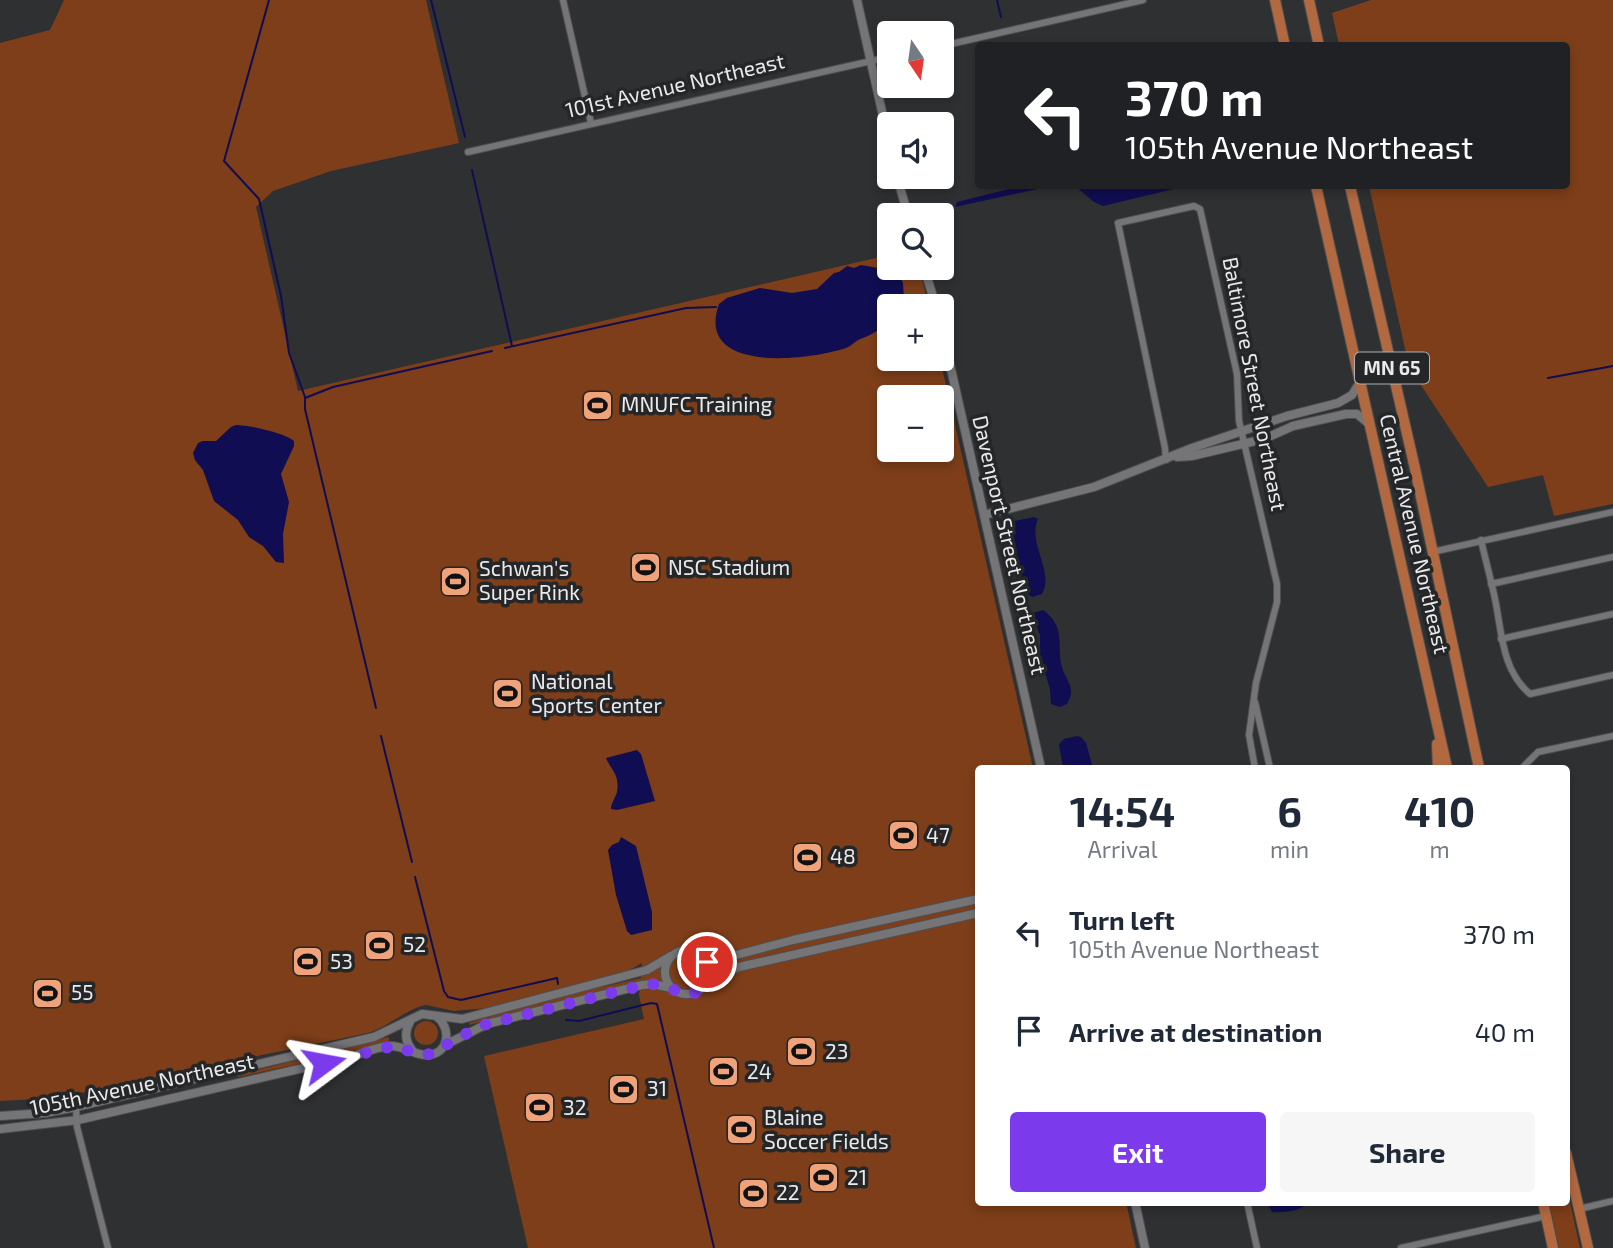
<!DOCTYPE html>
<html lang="en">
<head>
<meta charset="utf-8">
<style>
  :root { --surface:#fff; --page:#f6f6f7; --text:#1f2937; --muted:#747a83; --accent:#7c3aed }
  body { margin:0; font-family:"Exo 2",sans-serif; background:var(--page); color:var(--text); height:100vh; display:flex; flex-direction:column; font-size:26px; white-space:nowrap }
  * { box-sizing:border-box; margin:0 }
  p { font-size:23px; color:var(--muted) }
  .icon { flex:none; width:38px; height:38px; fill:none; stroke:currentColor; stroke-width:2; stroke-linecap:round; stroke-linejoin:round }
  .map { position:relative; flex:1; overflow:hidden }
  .side { position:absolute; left:975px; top:765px; width:595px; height:441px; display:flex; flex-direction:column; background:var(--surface); border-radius:7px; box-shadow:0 4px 10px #0003 }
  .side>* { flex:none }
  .hud { position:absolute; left:975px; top:42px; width:595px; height:147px; border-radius:7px; box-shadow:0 4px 10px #0003; background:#202124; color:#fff; overflow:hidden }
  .needle { width:46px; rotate:167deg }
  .buttons { position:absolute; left:877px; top:21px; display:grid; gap:14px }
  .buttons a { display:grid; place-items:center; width:77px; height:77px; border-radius:7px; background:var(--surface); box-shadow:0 4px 10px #0003; font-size:35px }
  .pin { position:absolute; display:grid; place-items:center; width:60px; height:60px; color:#fff; margin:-30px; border:4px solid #fff; border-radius:50%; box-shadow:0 2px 7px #0007 }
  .me { position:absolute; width:77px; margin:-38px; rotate:77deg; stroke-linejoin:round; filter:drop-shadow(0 0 5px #0008) }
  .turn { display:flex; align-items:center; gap:24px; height:147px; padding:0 35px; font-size:32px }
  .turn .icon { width:91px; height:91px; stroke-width:2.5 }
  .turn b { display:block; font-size:49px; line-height:60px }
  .eta { display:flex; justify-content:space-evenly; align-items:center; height:119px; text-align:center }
  .eta b { font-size:42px; font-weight:700; line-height:49px }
  .primary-button { display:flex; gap:14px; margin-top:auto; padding:14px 35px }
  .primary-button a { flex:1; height:80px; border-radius:7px; background:var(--accent); color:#fff; font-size:28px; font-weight:700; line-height:80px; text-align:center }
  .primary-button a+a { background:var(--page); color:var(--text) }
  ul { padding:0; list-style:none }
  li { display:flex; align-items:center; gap:21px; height:98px; padding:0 35px }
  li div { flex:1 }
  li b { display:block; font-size:26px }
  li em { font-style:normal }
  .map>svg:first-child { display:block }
  .green { fill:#7d3e19; fill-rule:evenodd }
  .water { fill:#100d52 }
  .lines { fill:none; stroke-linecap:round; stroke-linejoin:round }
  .stream { stroke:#100d52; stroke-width:2 }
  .minor-casing { stroke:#4e4f51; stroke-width:8 }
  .tertiary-casing { stroke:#4e4f51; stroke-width:10 }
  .trunk-casing { stroke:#4e4f51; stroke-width:12 }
  .minor { stroke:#757578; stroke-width:6 }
  .tertiary { stroke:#757578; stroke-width:8 }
  .trunk { stroke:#b26940; stroke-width:10 }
  .route { stroke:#7c3aed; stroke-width:12; stroke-dasharray:0 21.6 }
  .labels { text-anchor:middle; stroke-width:7; stroke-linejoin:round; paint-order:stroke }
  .shield { fill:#252628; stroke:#afafb1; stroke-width:2 }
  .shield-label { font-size:19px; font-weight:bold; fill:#eaeaec }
  .street-label { font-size:21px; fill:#eaeaec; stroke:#252628 }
  .poi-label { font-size:21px; fill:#eaeaec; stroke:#252628; text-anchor:start }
</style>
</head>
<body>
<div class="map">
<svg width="1613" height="1248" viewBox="0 0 1613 1248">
  <rect width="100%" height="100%" fill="#2f3032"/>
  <g class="green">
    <path d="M 64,0 L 426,0 L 459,143 L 331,171 L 273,191 L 256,207 L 298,391 L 889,255 L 889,268 L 916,268 L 923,283 L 928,306 L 889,306 L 889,359 L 940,359 L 1033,768 L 978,768 L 978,1202 L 1126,1202 L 1136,1248 L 528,1248 L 484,1056 L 644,1019 L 639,995 L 641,981 L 469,1025 L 469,1023 L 516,1007 L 641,978 L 642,963 L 612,980 L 500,1007 L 454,1011 L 426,1005 C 408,1008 388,1027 368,1033 L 56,1098 L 0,1101 L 0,43 L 50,30 ZM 889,397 L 942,397 L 942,450 L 889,450 Z"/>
    <polygon points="1371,0 1613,0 1613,504 1554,516 1543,475 1488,487 1409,367 1369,186 1566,186 1566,46 1339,45 1332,13"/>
    <circle cx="426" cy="1033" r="12"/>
    <polygon points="389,1037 389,1041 331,1057 238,1077 237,1075"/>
    <polygon points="1566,1184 1580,1248 1559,1248 1549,1202 1566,1202"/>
  </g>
  <g class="water">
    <polygon points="1021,186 1052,186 955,207 957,202"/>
    <polygon points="1075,186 1182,186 1182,187 1103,206 1094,202"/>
    <path d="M 861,265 L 878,268 L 887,265 L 889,268 L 895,268 L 903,283 L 904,300 L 898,306 L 889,306 L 888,323 C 877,331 872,335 860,339 C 855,341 852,346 846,348 C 810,360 694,375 719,304 L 727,298 L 760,288 L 792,293 L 817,289 L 834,273 L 839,272 L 847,266 L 854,268 Z"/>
    <path d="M 236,425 C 249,425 285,433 294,441 L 294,446 L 281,474 L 289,502 L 283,534 L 284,563 L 276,562 L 263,546 L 249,537 L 238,520 L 214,501 L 203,470 L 195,460 L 193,453 L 198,443 L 203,441 L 216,441 L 231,427 Z"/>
    <path d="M 1034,517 L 1038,519 C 1027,543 1055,572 1042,594 L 1032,597 L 1023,591 L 1010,525 L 1015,521 Z"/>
    <path d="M 1043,610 C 1067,627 1056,646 1062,667 C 1066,681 1077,688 1067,704 L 1060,707 L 1051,704 L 1050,689 L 1040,657 L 1040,635 L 1034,621 L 1033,613 Z"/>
    <polygon points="1077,736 1081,737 1086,743 1093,768 1063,768 1059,744 1064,739"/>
    <path d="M 637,750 L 641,754 L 655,801 L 617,810 L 611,809 C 611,803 615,799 617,792 C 620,774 611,770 606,758 Z"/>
    <polygon points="621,837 636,846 652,912 652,930 631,935 627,931 616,895 608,850 612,845 619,842"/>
    <path d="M 1267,1202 L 1310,1202 C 1301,1211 1285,1213 1272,1212 Z"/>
  </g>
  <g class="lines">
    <g class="stream">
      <polyline points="269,0 224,161 259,199 281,296 289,353 305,397"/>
      <polyline points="431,0 465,137"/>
      <polyline points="997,0 1001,17"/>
      <polyline points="472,170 512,346"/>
      <polyline points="505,348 686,308 716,307"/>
      <polyline points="1548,378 1613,366"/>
      <polyline points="376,708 305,409 305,398 333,387 492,351"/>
      <polyline points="381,736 412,862"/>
      <polyline points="415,877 444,991 448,997 461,1000 557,978 558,984"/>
      <polyline points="566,1020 579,1021 651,1003 657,1004 714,1248"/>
    </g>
    <defs>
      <g id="minor">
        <polyline points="563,0 591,123"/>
        <polyline points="942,46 1143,0"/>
        <polyline points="468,152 889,57"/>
        <polyline points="1166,460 1165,448 1118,223 1194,206 1200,209 1237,374 1239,421 1277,584 1277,602 1256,683 1249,735 1255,768"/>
        <path d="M 1481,540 C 1486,562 1492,583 1496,604 C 1502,636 1503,671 1530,694 L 1613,675"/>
        <polyline points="1432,552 1613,512"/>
        <polyline points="1491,584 1613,557"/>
        <polyline points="1501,639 1613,614"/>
        <polyline points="1255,702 1270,768"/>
        <polyline points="1522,768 1538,752 1613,736"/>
        <polyline points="76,1107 77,1127 108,1248"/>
        <polyline points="1247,1202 1257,1248"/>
        <polyline points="1579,1209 1613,1201"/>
        <polyline points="1401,1248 1546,1216"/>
      </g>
      <g id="tertiary">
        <polyline points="857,0 889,143"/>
        <polyline points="897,177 908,215"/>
        <polyline points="924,268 936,306"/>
        <polyline points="942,329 1041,768"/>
        <polyline points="1177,457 1192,456 1264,439 1293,426 1346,414 1357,414 1369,424"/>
        <polyline points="984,515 1094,487 1192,448 1287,416 1338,403 1352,395 1360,382"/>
        <circle cx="687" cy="972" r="22"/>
        <polyline points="698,953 725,958 793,940 978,899"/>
        <polyline points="707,983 718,975 739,967 978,913"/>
        <path d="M 410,1022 C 404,1032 405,1041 412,1050"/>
        <polyline points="445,1045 487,1024 642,985 653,984 671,988"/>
        <polyline points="0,1116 45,1113 76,1107 374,1037 422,1014 462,1019 647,970 671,956"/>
        <path d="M 0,1129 L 78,1120 L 351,1057 C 363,1053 376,1047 389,1046 C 403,1045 414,1055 426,1055 C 450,1055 452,1027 436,1016"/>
        <polyline points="1135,1202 1145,1248"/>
      </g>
      <g id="trunk">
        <polyline points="1275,0 1285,46"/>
        <polyline points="1309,0 1319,46"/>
        <polyline points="1316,186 1447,768"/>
        <polyline points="1350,186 1414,464 1479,768"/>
        <polyline points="1437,744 1438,768"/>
        <polyline points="1566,1153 1588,1248"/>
        <polyline points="1543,1202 1553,1248"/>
      </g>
    </defs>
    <use href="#minor" class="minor-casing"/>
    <use href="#tertiary" class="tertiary-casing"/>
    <use href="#trunk" class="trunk-casing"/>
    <use href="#minor" class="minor"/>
    <use href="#tertiary" class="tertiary"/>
    <use href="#trunk" class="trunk"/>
  </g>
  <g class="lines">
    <path class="route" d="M 324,1063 L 393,1046 L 422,1055 L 432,1054 L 457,1038 L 487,1024 L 648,984 C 655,984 664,985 670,988 C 676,990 679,994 686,994 C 704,995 711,977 707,962"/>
  </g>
  <defs>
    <symbol id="stadium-square" viewBox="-11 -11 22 22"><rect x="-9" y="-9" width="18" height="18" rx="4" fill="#f0a27a" stroke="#252628"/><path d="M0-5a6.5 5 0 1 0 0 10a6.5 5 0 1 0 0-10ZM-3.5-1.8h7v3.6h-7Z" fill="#111"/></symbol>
  </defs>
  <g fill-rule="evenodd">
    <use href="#stadium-square" x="580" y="388" width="35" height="35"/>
    <use href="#stadium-square" x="628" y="550" width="35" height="35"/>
    <use href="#stadium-square" x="438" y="564" width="35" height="35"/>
    <use href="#stadium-square" x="490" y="676" width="35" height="35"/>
    <use href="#stadium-square" x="886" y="818" width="35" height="35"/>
    <use href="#stadium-square" x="790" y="840" width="35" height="35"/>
    <use href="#stadium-square" x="362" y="928" width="35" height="35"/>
    <use href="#stadium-square" x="290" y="944" width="35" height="35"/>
    <use href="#stadium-square" x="30" y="976" width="35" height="35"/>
    <use href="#stadium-square" x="784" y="1034" width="35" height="35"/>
    <use href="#stadium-square" x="706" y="1054" width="35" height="35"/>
    <use href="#stadium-square" x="606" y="1072" width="35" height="35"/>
    <use href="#stadium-square" x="522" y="1090" width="35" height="35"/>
    <use href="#stadium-square" x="724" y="1112" width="35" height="35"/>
    <use href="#stadium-square" x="806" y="1160" width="35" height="35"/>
    <use href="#stadium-square" x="736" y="1176" width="35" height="35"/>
  </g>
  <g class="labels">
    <rect class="shield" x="1355" y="352.5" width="74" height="31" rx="5"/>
    <g class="shield-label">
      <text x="1392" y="375">MN 65</text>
    </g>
    <g class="street-label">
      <text transform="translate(675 86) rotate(-13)" y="7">101st Avenue Northeast</text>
      <text transform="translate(1254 384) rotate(79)" y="7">Baltimore Street Northeast</text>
      <text transform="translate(1414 534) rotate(77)" y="7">Central Avenue Northeast</text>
      <text transform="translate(1009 545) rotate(77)" y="7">Davenport Street Northeast</text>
      <text transform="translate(142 1085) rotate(-12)" y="7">105th Avenue Northeast</text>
    </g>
    <g class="poi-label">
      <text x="621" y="412">MNUFC Training</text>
      <text x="668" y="575">NSC Stadium</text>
      <text x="479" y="576">Schwan's<tspan x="479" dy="24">Super Rink</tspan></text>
      <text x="531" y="689">National<tspan x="531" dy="24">Sports Center</tspan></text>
      <text x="926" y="843">47</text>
      <text x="830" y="864">48</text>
      <text x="403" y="952">52</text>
      <text x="330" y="969">53</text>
      <text x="71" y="1000">55</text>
      <text x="825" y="1059">23</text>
      <text x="747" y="1079">24</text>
      <text x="647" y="1096">31</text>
      <text x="563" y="1115">32</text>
      <text x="764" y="1125">Blaine<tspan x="764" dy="24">Soccer Fields</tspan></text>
      <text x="847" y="1185">21</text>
      <text x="776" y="1200">22</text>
    </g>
  </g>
</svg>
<div class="buttons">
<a><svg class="needle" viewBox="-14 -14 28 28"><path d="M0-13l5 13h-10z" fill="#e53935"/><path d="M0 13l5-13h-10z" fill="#747a83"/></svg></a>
<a><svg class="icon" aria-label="sound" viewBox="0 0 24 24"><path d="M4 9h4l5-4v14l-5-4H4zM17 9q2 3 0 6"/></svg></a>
<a><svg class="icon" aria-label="search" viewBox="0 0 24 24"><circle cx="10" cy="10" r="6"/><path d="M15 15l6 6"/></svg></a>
<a>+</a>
<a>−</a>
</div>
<div class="pin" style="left:707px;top:962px;background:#d93025"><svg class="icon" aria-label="arrive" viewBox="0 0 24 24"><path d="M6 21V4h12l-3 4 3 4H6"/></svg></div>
<svg class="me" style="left:324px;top:1063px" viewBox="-20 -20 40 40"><path d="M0-17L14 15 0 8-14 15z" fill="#7c3aed" stroke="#fff" stroke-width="4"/></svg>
<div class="hud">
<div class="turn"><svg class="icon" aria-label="left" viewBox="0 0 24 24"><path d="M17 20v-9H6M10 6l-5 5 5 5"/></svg><div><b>370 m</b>105th Avenue Northeast</div></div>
</div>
<section class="side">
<div class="eta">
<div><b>14:54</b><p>Arrival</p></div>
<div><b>6</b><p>min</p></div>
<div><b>410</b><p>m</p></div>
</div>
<ul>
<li><svg class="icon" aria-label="left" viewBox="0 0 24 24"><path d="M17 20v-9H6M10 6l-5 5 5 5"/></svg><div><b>Turn left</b><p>105th Avenue Northeast</p></div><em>370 m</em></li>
<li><svg class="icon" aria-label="arrive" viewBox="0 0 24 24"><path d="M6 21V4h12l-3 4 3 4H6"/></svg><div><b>Arrive at destination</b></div><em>40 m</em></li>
</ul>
<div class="primary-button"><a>Exit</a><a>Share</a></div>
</section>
</div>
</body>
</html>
